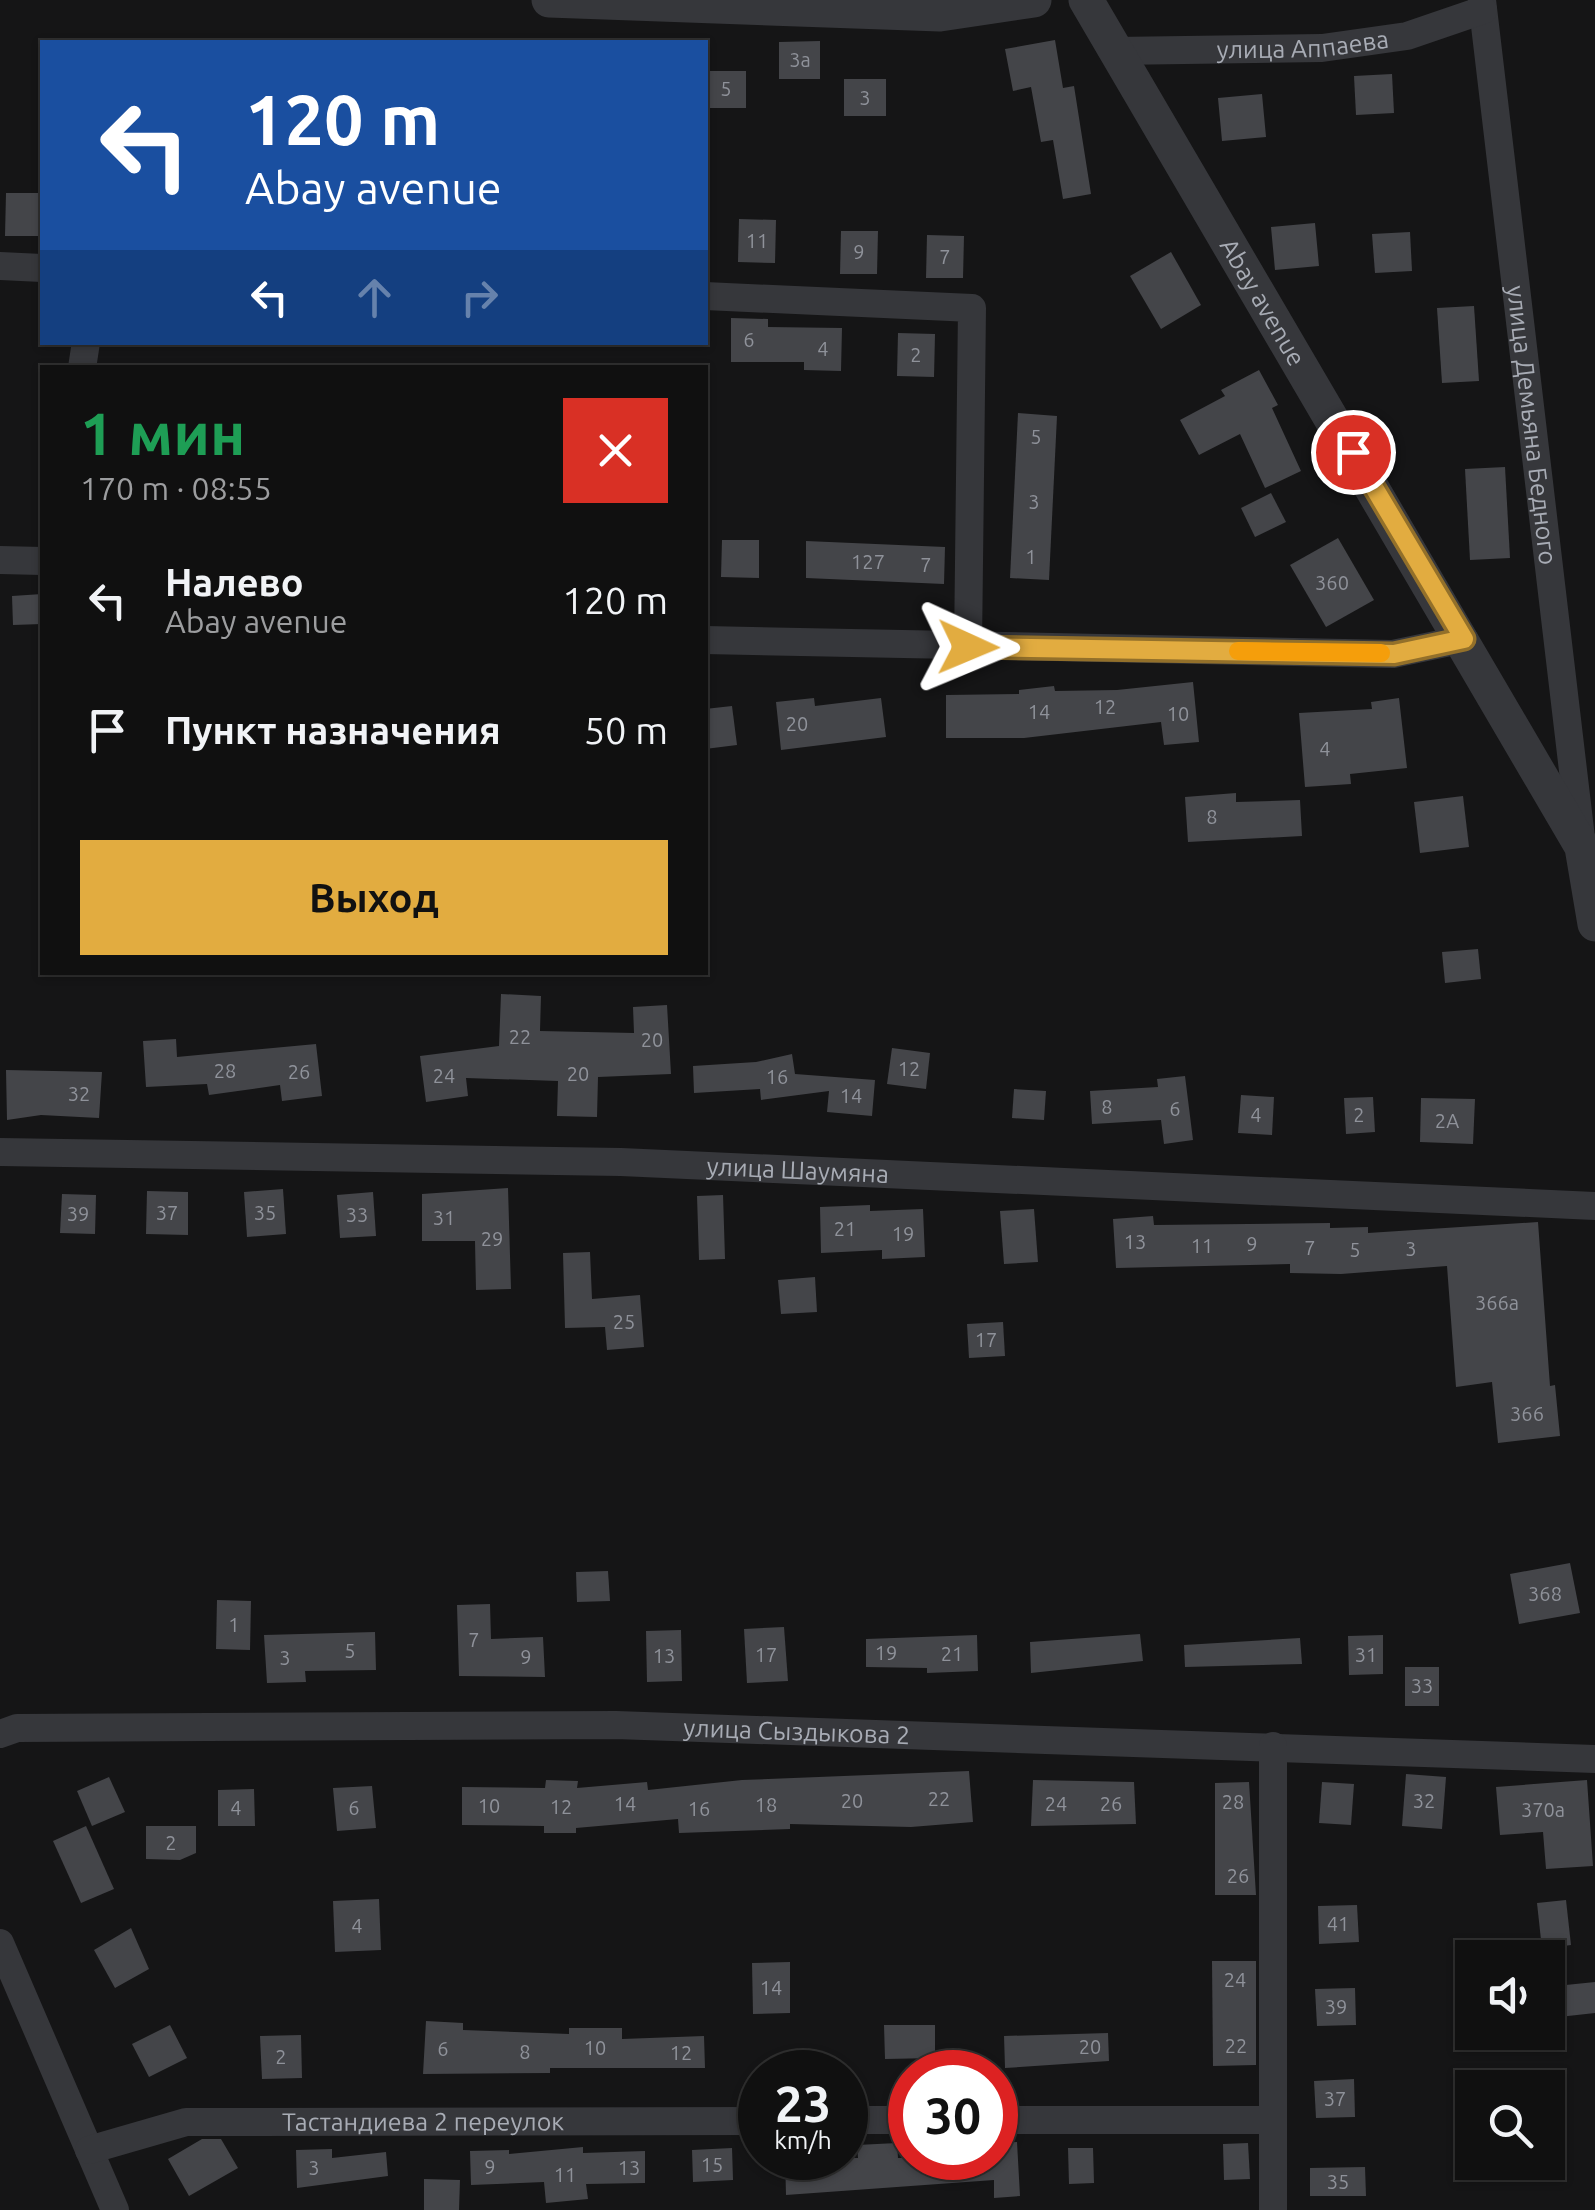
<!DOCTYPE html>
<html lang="ru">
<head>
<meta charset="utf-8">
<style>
  :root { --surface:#101010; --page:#191919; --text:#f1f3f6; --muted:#9c9d9f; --line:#303030; --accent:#e2ac40 }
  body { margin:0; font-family:Ubuntu,sans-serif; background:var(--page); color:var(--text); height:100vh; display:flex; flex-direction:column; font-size:38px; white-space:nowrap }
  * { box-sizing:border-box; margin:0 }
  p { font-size:32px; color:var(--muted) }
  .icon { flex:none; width:55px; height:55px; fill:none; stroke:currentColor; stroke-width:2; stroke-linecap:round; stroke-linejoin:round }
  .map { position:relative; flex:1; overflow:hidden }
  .drawer { position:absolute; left:40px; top:365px; width:668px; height:610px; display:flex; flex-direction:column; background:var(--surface); border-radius:0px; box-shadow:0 2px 8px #0004,0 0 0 2px var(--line) }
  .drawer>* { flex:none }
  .guide { position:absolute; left:40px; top:40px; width:668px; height:305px; border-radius:0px; box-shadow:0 2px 8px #0004,0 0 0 2px var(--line); background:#1a4fa0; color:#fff; overflow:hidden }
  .fabs { position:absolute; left:1455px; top:1940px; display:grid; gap:20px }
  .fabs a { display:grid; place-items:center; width:110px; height:110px; border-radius:0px; background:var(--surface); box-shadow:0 2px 8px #0004,0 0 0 2px var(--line); font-size:50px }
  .speed { position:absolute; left:738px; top:2050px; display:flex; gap:20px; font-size:50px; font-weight:700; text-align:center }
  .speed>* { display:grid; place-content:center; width:130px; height:130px; border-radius:50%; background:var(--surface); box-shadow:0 2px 8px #0004,0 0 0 2px var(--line); line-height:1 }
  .speed small { font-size:25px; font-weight:400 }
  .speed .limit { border:15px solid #d22; background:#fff; color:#111 }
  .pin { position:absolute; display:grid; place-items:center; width:85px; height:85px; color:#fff; margin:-42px; border:5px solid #fff; border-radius:50%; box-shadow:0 2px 10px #0007 }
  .me { position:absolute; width:110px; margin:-55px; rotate:91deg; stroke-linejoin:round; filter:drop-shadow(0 0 8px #0008) }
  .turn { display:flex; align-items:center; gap:35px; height:210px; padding:0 40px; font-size:45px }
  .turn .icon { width:130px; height:130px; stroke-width:2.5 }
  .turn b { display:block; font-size:70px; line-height:85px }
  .lanes { display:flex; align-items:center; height:95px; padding:0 40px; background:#0003; justify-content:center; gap:50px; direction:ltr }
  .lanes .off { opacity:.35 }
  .round { display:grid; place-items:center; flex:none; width:105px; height:105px; border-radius:0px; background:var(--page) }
  .head { display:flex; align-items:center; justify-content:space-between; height:170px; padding:0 40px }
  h1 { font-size:60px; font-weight:600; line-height:75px; color:#1e9e55 }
  .primary-button { display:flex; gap:20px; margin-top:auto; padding:20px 40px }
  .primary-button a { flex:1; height:115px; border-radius:0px; background:var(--accent); color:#111; font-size:40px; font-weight:600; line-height:115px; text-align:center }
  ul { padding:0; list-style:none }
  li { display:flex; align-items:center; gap:30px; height:130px; padding:0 40px }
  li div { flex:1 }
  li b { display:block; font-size:38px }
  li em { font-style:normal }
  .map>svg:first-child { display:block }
  .building { fill:#444549 }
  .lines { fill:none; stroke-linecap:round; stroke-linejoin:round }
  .minor { stroke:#36373b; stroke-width:28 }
  .tertiary { stroke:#36373b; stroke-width:35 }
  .route-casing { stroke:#93702a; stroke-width:25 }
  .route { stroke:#e2ac40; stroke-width:18 }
  .slow { stroke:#f59e0b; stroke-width:18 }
  .labels { text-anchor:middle; stroke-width:10; stroke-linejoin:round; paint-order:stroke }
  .number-label { font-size:20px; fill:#8f929a }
  .street-label { font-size:25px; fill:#a8acb5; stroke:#101011 }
</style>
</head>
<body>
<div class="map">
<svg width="1595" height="2210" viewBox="0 0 1595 2210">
  <rect width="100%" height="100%" fill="#151516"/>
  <g class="building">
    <polygon points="1055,40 1063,88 1074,86 1091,194 1063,199 1053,140 1041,142 1031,87 1013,91 1005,49"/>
    <polygon points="820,41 820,79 779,79 779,42"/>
    <rect x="705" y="71" width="41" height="37"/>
    <polygon points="1392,74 1394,113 1356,115 1354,76"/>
    <rect x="844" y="79" width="42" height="37"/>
    <polygon points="1262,94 1266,137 1222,141 1218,98"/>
    <polygon points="6,193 42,193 42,236 5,236"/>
    <polygon points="739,219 776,220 775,263 738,262"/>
    <polygon points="1315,223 1319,266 1275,270 1271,227"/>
    <polygon points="841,231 878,231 877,274 840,274"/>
    <polygon points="1410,232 1412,271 1375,273 1372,234"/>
    <polygon points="927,235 964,236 963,278 926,278"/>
    <polygon points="1171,252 1201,305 1161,329 1130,276"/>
    <polygon points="1474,306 1479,381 1442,383 1437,308"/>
    <polygon points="731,318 768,319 768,327 842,328 841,371 804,370 804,362 731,362"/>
    <polygon points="898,333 935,334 934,377 897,376"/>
    <polygon points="1259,370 1278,405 1272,408 1301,471 1265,488 1240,434 1199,455 1180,420 1225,396 1221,390"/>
    <polygon points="1018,413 1057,416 1049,580 1010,578"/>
    <polygon points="1505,467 1510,558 1470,560 1465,469"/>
    <polygon points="1271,493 1286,522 1255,537 1241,508"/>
    <polygon points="1338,538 1374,600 1326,627 1290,565"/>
    <polygon points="722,540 759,540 759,578 721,577"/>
    <polygon points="806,541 945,547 944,584 806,578"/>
    <polygon points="42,594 42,624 13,625 12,596"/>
    <polygon points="1193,682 1199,742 1164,745 1161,722 1024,738 946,738 946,695 1019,694 1019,690 1054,686 1055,691 1117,690"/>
    <polygon points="814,698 815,706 881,698 886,737 781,750 776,702"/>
    <polygon points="1399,698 1407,768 1350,774 1351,784 1305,787 1299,713 1372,709 1371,702"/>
    <polygon points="732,706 737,745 705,749 705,709"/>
    <polygon points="1236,793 1236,802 1300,800 1302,836 1188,842 1185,797"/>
    <polygon points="1463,796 1469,847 1420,853 1414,802"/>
    <polygon points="1478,949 1481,979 1445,983 1442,952"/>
    <polygon points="501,994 541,996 540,1031 634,1033 633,1007 667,1005 671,1074 598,1077 597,1117 557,1116 558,1081 466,1078 468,1096 426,1102 420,1056 499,1046"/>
    <polygon points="176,1039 177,1057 316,1044 322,1096 282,1101 280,1085 209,1095 207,1084 146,1087 143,1041"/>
    <polygon points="892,1048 930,1053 926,1089 887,1084"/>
    <polygon points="792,1054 795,1074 875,1080 872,1116 827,1112 829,1091 761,1100 760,1089 694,1093 693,1066 756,1062"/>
    <polygon points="6,1070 102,1072 99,1118 41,1115 7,1120"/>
    <polygon points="1185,1076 1193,1140 1164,1144 1161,1120 1092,1124 1090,1091 1158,1087 1157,1079"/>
    <polygon points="1014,1089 1046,1091 1044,1120 1012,1118"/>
    <polygon points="1241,1095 1274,1097 1272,1135 1238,1133"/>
    <polygon points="1373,1097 1375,1132 1346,1134 1344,1098"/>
    <polygon points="1421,1098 1475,1099 1473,1144 1420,1142"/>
    <polygon points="508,1188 511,1289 476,1290 475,1241 422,1241 422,1194"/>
    <polygon points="283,1189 286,1234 247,1237 244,1192"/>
    <polygon points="147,1191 188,1192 188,1235 146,1234"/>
    <polygon points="373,1192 376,1236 340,1238 337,1195"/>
    <polygon points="62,1194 96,1195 95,1234 60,1233"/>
    <polygon points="723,1195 725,1259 699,1260 697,1196"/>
    <polygon points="870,1205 870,1211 923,1209 925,1257 882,1259 882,1250 821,1253 820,1207"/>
    <polygon points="1034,1209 1038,1262 1004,1264 1000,1211"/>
    <polygon points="1153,1216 1154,1225 1330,1223 1330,1228 1368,1227 1368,1233 1538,1222 1550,1386 1555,1385 1560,1436 1498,1443 1492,1382 1456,1387 1447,1266 1341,1274 1290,1273 1290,1264 1116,1268 1113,1219"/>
    <polygon points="590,1252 592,1299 640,1295 644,1347 607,1350 605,1327 565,1328 563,1253"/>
    <polygon points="815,1277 817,1312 781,1314 778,1280"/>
    <polygon points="1003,1322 1005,1356 969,1358 967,1324"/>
    <polygon points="1570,1563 1580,1613 1519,1624 1510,1574"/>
    <polygon points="608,1571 610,1601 577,1602 576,1572"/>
    <polygon points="217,1600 251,1601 250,1650 216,1649"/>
    <polygon points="490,1604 491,1639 543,1637 545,1677 459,1676 457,1605"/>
    <polygon points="784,1627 788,1681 747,1683 744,1629"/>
    <polygon points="681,1630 682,1681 647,1682 646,1631"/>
    <polygon points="375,1632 376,1670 305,1671 306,1682 267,1683 264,1635"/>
    <polygon points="1140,1634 1143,1661 1031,1673 1030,1642"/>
    <polygon points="977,1635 978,1671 927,1673 927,1668 866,1667 866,1639"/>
    <polygon points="1383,1635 1383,1674 1349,1675 1348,1636"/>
    <polygon points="1300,1638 1302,1664 1185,1667 1184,1645"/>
    <rect x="1405" y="1667" width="34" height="39"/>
    <polygon points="969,1771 973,1822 911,1827 790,1824 790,1829 679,1833 678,1819 576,1828 576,1833 544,1833 544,1826 462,1825 462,1787 545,1788 546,1780 578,1781 577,1788 647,1782 648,1790 742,1780"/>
    <polygon points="1406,1774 1446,1777 1442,1829 1402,1826"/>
    <polygon points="109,1777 125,1812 92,1826 77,1791"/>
    <polygon points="1033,1780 1134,1782 1136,1824 1031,1826"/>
    <polygon points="1587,1780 1593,1866 1546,1869 1543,1832 1500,1835 1496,1787"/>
    <polygon points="1249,1782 1256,1895 1215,1895 1215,1783"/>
    <polygon points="1322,1782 1354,1784 1351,1825 1319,1823"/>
    <polygon points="372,1786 376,1828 337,1831 333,1788"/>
    <polygon points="254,1789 255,1826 218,1826 218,1790"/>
    <polygon points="86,1826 114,1889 81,1903 53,1841"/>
    <polygon points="146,1826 196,1826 196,1853 180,1860 146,1859"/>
    <polygon points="379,1899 381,1950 335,1952 333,1901"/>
    <polygon points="1566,1900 1571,1945 1542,1949 1537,1903"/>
    <polygon points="1357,1905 1359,1942 1319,1944 1318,1906"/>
    <polygon points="131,1928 149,1969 115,1988 94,1950"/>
    <polygon points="1212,1961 1256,1961 1256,2065 1213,2066"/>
    <polygon points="790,1962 790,2013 753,2014 752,1963"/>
    <polygon points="1595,1982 1595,2013 1559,2017 1556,1986"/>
    <polygon points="1355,1988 1356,2025 1317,2026 1315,1989"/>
    <polygon points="426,2021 463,2023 463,2030 569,2034 569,2028 622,2028 622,2039 704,2036 705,2068 550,2068 550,2073 423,2074"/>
    <polygon points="170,2025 187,2058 149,2077 132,2044"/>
    <polygon points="884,2025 935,2025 935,2058 885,2059"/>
    <polygon points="1108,2033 1109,2061 1005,2068 1004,2036"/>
    <polygon points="301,2035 302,2078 262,2079 260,2036"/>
    <polygon points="1354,2079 1355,2117 1316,2118 1314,2081"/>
    <polygon points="202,2139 221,2139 238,2168 189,2196 168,2159"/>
    <polygon points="1017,2142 1020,2196 994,2198 994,2180 786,2195 785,2158 858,2158 857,2145 897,2143 898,2158 995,2158 995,2143"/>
    <polygon points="1248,2143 1250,2179 1224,2180 1223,2144"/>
    <polygon points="583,2147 583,2153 645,2151 645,2183 586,2184 588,2199 546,2203 544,2182 471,2185 470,2151 509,2150 509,2154"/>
    <polygon points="732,2148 733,2180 693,2182 692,2150"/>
    <polygon points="1068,2148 1093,2148 1094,2183 1069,2184"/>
    <polygon points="332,2149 332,2158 386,2152 388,2176 297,2188 296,2150"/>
    <polygon points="1365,2167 1366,2196 1310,2196 1310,2168"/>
    <polygon points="424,2179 460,2180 459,2210 424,2210"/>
  </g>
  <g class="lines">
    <g class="minor">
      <path id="s1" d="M 1482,0 L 1581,838"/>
      <path id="s2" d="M 1115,51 L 1322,48 L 1407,36 L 1483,10"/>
      <polyline points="0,266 42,268"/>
      <polyline points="705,296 972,308 968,647"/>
      <polyline points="82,368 86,342"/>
      <polyline points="0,560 42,561"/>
      <polyline points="705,640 1393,654 1464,639"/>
      <path id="s3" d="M 0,1152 L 621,1162 L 1595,1206"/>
      <path id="s4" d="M 0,1734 L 17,1728 L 616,1725 L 1595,1759"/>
      <polyline points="0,1943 115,2210"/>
      <polyline points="845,2120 910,2120"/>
      <polyline points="995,2120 1272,2120"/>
      <path id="s5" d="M 89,2150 L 186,2122 L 760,2121"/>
      <polyline points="1273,2210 1273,1746"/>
    </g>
    <g class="tertiary">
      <polyline points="549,0 940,14 1034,0"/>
      <path id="s6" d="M 1086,0 L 1582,847 L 1595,924"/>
    </g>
  </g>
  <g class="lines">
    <defs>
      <polyline id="route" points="968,647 1394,654 1464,639 1353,452"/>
    </defs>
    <use href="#route" class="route-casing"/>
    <use href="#route" class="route"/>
    <polyline class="slow" points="1238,651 1381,653"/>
  </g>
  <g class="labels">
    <g class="number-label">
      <text x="800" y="67">3а</text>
      <text x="726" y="96">5</text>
      <text x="865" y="105">3</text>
      <text x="757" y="248">11</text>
      <text x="859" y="259">9</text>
      <text x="945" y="264">7</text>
      <text x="749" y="347">6</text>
      <text x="823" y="356">4</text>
      <text x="916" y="362">2</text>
      <text x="1036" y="444">5</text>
      <text x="1034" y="509">3</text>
      <text x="1031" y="564">1</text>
      <text x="868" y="569">127</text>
      <text x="926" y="572">7</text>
      <text x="1332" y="590">360</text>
      <text x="1105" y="714">12</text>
      <text x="1039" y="719">14</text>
      <text x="1178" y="721">10</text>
      <text x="797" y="731">20</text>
      <text x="1325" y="756">4</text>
      <text x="1212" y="824">8</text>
      <text x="520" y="1044">22</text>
      <text x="652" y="1047">20</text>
      <text x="909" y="1076">12</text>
      <text x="225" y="1078">28</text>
      <text x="299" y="1079">26</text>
      <text x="578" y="1081">20</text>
      <text x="444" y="1083">24</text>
      <text x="777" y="1084">16</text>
      <text x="79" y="1101">32</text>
      <text x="851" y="1103">14</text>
      <text x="1107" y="1114">8</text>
      <text x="1175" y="1116">6</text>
      <text x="1256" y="1122">4</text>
      <text x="1359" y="1122">2</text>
      <text x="1447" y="1128">2А</text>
      <text x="167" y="1220">37</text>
      <text x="265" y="1220">35</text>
      <text x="78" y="1221">39</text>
      <text x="357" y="1222">33</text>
      <text x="444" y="1225">31</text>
      <text x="845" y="1236">21</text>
      <text x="903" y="1241">19</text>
      <text x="492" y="1246">29</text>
      <text x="1135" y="1249">13</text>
      <text x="1252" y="1251">9</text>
      <text x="1202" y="1253">11</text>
      <text x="1310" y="1255">7</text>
      <text x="1411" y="1256">3</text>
      <text x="1355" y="1257">5</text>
      <text x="1497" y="1310">366а</text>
      <text x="624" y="1329">25</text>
      <text x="986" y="1347">17</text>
      <text x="1527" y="1421">366</text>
      <text x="1545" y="1601">368</text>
      <text x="234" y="1632">1</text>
      <text x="474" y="1647">7</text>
      <text x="350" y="1658">5</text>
      <text x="886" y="1660">19</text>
      <text x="952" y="1661">21</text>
      <text x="766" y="1662">17</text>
      <text x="1366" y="1662">31</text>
      <text x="664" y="1663">13</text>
      <text x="526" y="1664">9</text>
      <text x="285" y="1665">3</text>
      <text x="1422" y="1693">33</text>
      <text x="939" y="1806">22</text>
      <text x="852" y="1808">20</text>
      <text x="1424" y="1808">32</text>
      <text x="1233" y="1809">28</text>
      <text x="625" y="1811">14</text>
      <text x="1056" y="1811">24</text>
      <text x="1111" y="1811">26</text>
      <text x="766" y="1812">18</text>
      <text x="489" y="1813">10</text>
      <text x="561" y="1814">12</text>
      <text x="236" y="1815">4</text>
      <text x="354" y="1815">6</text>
      <text x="699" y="1816">16</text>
      <text x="1543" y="1817">370а</text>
      <text x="171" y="1850">2</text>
      <text x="1238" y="1883">26</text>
      <text x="1338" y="1931">41</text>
      <text x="357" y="1933">4</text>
      <text x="1235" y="1987">24</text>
      <text x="771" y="1995">14</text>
      <text x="1336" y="2014">39</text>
      <text x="1236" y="2053">22</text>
      <text x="1090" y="2054">20</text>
      <text x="595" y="2055">10</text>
      <text x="443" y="2056">6</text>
      <text x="525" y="2059">8</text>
      <text x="681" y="2060">12</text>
      <text x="281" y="2064">2</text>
      <text x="1335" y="2106">37</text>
      <text x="712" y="2172">15</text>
      <text x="490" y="2174">9</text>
      <text x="314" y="2175">3</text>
      <text x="629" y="2175">13</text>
      <text x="565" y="2182">11</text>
      <text x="1338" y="2189">35</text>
    </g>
    <g class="street-label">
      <text dy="9" stroke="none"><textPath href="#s2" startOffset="188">улица Аппаева</textPath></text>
      <text dy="9" stroke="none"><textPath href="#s6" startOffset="350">Abay avenue</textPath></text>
      <text dy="9" stroke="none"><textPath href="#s1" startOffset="428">улица Демьяна Бедного</textPath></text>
      <text dy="9" stroke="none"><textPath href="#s3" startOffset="798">улица Шаумяна</textPath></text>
      <text dy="9" stroke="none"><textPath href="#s4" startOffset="798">улица Сыздыкова 2</textPath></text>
      <text dy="9" stroke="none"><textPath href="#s5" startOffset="338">Тастандиева 2 переулок</textPath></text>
    </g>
  </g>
</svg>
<div class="fabs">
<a><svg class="icon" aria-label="sound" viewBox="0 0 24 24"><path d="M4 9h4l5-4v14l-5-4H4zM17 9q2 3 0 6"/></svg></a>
<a><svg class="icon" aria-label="search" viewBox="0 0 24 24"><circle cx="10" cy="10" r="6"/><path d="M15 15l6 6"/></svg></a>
</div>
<div class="speed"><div>23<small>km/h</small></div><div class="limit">30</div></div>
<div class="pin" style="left:1353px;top:452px;background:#d93025"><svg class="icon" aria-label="arrive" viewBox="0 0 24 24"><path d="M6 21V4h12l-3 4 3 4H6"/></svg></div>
<svg class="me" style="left:968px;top:647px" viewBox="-20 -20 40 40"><path d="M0-17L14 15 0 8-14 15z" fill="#e2ac40" stroke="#fff" stroke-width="4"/></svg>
<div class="guide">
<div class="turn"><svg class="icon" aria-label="left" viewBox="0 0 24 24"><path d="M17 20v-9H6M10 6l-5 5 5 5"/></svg><div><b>120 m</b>Abay avenue</div></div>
<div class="lanes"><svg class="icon" aria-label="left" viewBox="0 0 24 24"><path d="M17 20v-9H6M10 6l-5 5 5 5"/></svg><svg class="icon off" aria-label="ahead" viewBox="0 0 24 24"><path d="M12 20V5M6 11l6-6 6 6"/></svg><svg class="icon off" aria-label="right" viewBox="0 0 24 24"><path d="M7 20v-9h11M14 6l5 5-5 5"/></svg></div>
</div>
<section class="drawer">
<div class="head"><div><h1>1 мин</h1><p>170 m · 08:55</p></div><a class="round" style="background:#d93025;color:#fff"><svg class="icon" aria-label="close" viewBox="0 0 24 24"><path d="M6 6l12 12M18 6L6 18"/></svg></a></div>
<ul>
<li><svg class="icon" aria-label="left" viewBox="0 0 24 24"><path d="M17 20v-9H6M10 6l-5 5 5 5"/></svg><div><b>Налево</b><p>Abay avenue</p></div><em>120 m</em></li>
<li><svg class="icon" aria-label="arrive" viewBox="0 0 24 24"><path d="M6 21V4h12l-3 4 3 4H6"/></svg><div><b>Пункт назначения</b></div><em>50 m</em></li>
</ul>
<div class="primary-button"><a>Выход</a></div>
</section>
</div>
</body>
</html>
